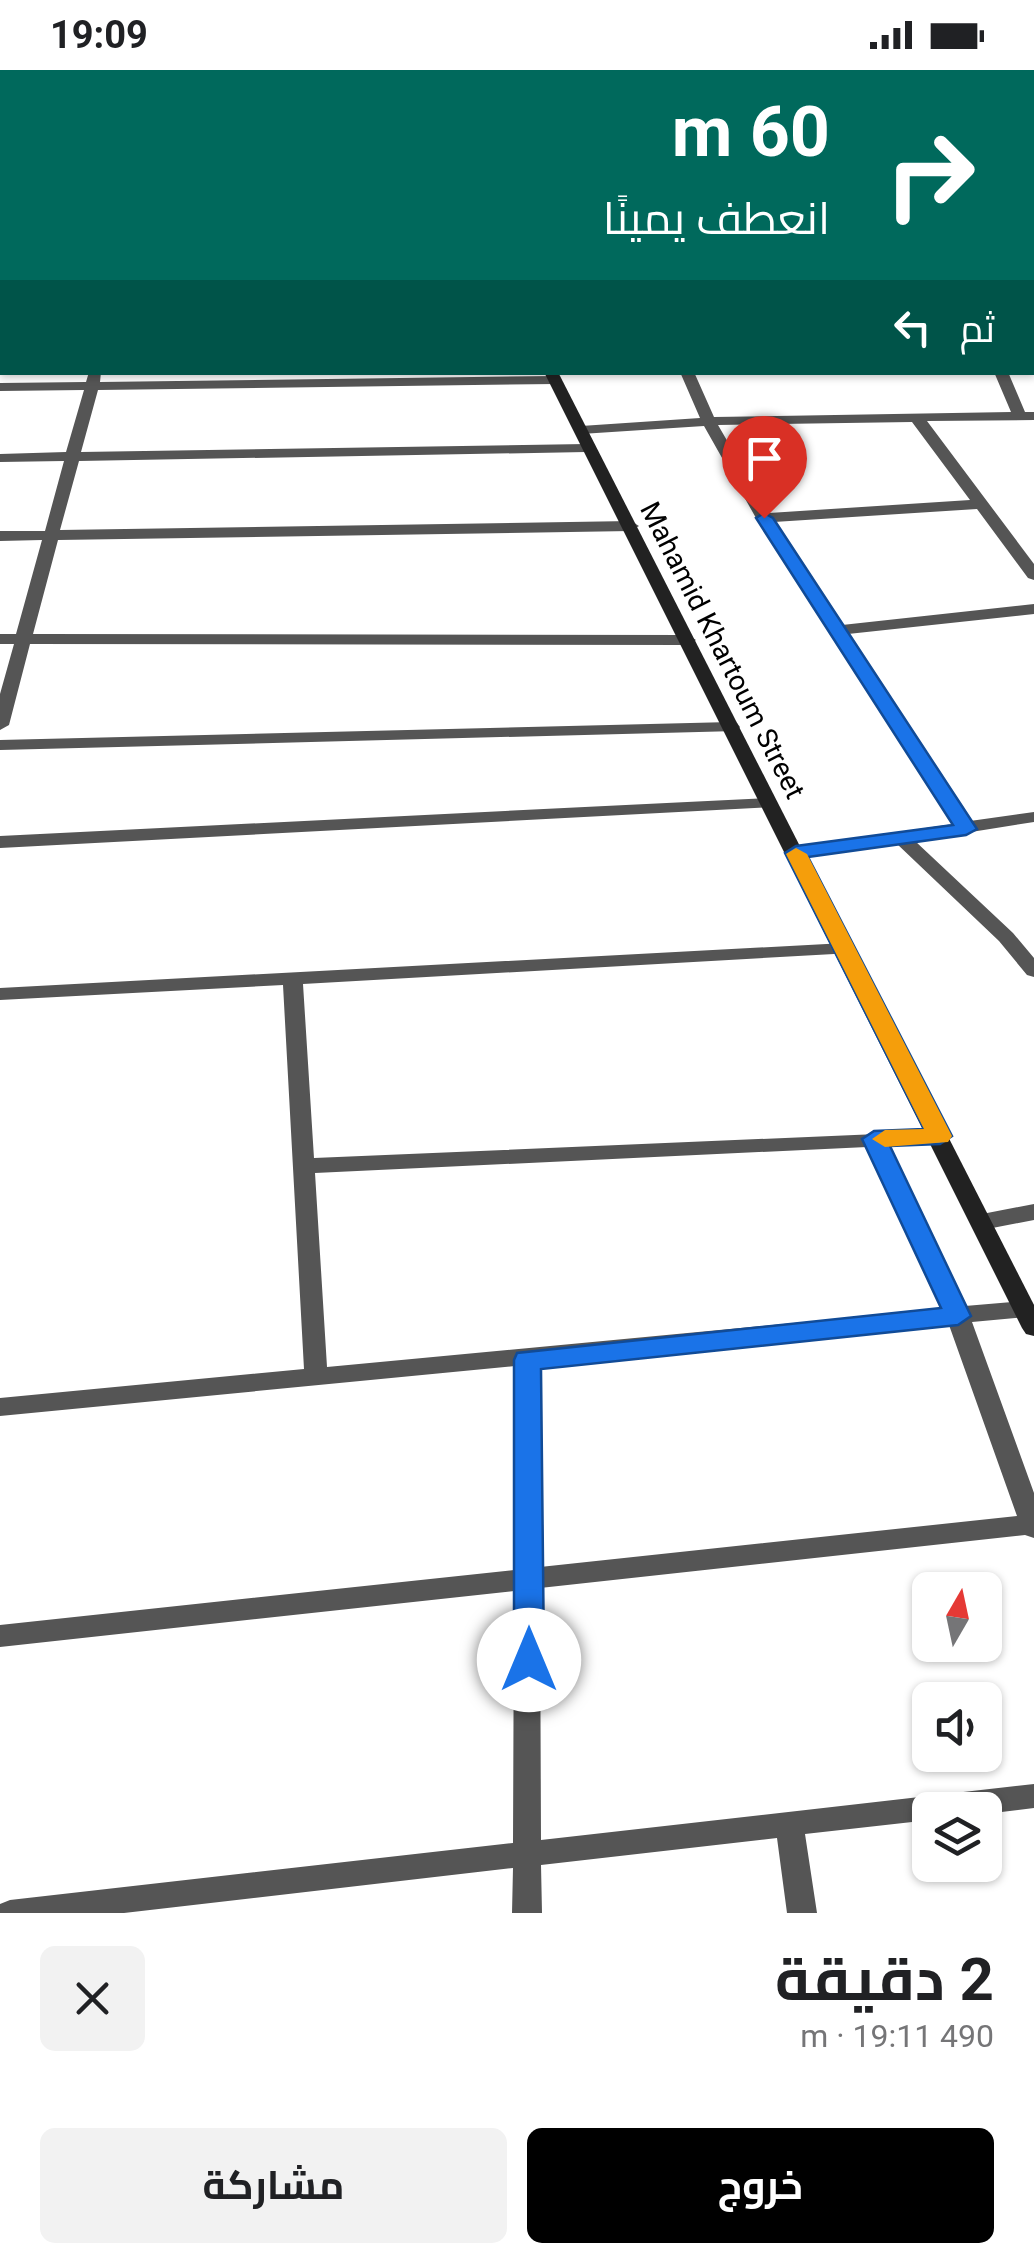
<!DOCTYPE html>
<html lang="ar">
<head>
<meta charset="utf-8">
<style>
  :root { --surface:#fff; --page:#f2f2f2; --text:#202124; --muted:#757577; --accent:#000 }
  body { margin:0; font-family:Roboto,Cairo,sans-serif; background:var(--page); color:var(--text); direction:rtl; height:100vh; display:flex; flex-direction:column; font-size:38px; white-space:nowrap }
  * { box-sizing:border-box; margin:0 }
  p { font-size:32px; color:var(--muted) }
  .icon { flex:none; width:55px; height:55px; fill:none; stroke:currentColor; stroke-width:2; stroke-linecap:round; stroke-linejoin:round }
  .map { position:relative; height:1843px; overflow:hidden; direction:ltr }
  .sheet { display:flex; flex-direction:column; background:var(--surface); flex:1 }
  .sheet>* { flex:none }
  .hud { position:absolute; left:0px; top:0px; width:1035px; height:305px; box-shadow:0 2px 8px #0004; direction:rtl; background:#00695c; color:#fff; overflow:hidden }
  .needle { width:65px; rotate:9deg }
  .buttons { position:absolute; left:912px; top:1502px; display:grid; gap:20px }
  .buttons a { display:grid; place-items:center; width:90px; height:90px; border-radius:15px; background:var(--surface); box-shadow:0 2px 8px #0004; font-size:50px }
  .pin { position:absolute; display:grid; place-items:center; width:85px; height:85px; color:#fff; margin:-102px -42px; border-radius:50% 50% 50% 0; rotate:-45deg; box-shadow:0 0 10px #0007 }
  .pin .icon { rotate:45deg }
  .me { position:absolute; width:110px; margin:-55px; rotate:0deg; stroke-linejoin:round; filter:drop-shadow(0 0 8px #0008) }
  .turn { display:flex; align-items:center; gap:35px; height:210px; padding:0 40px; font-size:45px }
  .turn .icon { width:130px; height:130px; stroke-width:2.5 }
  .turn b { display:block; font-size:70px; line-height:85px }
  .then { display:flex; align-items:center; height:95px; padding:0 40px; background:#0003; gap:20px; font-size:38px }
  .round { display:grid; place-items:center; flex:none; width:105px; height:105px; border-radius:15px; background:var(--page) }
  .summary { display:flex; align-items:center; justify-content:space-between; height:170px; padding:0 40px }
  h1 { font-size:60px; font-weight:700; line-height:75px }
  .button { display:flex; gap:20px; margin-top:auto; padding:20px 40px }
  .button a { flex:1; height:115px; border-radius:15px; background:var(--accent); color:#fff; font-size:40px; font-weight:700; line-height:115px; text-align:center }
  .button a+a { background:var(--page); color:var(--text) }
  .status { display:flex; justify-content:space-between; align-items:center; height:70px; padding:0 50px; background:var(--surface); direction:ltr }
  .status svg { height:28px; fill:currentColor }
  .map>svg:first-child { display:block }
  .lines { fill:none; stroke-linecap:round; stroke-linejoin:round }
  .street { fill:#555; fill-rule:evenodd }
  .secondary { fill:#222; fill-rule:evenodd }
  .route { fill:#1a73e8; stroke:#114b97; stroke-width:2.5 }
  .slow { fill:#f59e0b }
  .labels { text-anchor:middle; stroke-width:8; stroke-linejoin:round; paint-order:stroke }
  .street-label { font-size:28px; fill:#000; stroke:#fff }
</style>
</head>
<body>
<div class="status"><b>19:09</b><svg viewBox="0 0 49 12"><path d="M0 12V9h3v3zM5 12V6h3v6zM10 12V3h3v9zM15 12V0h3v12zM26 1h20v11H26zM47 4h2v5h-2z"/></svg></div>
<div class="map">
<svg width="1034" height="1843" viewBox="0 0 1034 1843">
  <rect width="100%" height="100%" fill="#fff"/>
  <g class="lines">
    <g class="street">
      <polygon points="482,0 493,0 494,2 483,2"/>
      <polygon points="836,0 846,0 847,2 837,2"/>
      <rect x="1032" y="5" width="2" height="6"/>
      <rect x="1032" y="59" width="2" height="6"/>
      <polygon points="0,91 2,92 2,98 0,99"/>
      <polygon points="1032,112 1034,112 1034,122 1032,121"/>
      <rect x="0" y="141" width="2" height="8"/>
      <rect x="1032" y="183" width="2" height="8"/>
      <rect x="0" y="232" width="2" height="8"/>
      <rect x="1032" y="255" width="2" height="8"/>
      <polygon points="89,302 101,302 100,312 555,306 562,310 555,314 98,320 81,382 586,374 593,378 586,382 79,391 60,460 631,451 639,456 631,461 58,470 33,564 688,565 696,570 688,575 30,574 9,655 0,660 0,624 14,574 0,574 0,564 16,564 42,470 0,471 0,461 45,461 64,391 0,392 0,384 66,382 84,320 0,321 0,313 86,312"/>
      <path d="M 680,302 L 694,302 L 714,347 L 1011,342 L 994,302 L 1008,302 L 1025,342 L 1034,342 L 1034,350 L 927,351 L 1034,494 L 1034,510 L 1028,508 L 977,439 L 774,452 L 842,555 L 1034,534 L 1034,544 L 848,564 L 970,751 L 1034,742 L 1034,752 L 915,771 L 1013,863 L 1034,888 L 1034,907 L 1027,905 L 999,871 L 896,773 L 796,789 L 787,783 L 796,777 L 953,754 L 756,448 L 704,356 L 581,364 L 574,360 L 581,356 L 700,348 ZM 912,352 L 970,430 L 769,443 L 718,355 Z"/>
      <polygon points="731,652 737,653 740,657 737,661 0,680 0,670"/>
      <polygon points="767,728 776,733 773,737 0,778 0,766"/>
      <path d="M 845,873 L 852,875 L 855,879 L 852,883 L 303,914 L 314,1088 L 947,1061 L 950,1066 L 939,1073 L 888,1076 L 965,1236 L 1025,1231 L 1034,1235 L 1033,1245 L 1025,1247 L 972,1252 L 1034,1423 L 1034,1468 L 1025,1465 L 540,1518 L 541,1770 L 1034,1714 L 1034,1738 L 985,1744 L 985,1740 L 930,1740 L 930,1750 L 805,1764 L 817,1843 L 787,1843 L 777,1768 L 541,1795 L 542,1843 L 512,1843 L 513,1798 L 124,1843 L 0,1843 L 0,1834 L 10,1830 L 513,1773 L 514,1521 L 0,1577 L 0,1555 L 514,1500 L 515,1296 L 0,1346 L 0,1328 L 304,1299 L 283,915 L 0,930 L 0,918 ZM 867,1077 L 943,1239 L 327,1297 L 315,1103 ZM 949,1255 L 1017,1446 L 540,1497 L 539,1294 Z"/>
      <polygon points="1034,1134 1034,1150 982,1160 974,1157 971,1152 974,1147 982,1144"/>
    </g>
    <g class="secondary">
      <polygon points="390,0 400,0 401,2 391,2"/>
      <polygon points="544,302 558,302 1034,1235 1034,1266 1026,1264 1022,1258"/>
    </g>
  </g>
  <polygon class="route" points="764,443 773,448 977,759 966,765 808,787 952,1066 940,1074 890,1076 971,1246 958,1255 541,1299 544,1590 540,1598 529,1602 519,1598 514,1590 514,1290 517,1283 941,1238 862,1069 874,1061 924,1059 785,783 796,776 953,755 756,448"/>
  <polygon class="slow" points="796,778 807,784 952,1066 948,1072 885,1077 872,1069 885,1060 924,1059 786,784"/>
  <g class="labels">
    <g class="street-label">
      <text transform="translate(723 580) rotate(63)" y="10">Mahamid Khartoum Street</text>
    </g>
  </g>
</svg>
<div class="buttons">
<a><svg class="needle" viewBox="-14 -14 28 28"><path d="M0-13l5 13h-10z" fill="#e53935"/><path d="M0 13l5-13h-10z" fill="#757577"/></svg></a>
<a><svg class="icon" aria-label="sound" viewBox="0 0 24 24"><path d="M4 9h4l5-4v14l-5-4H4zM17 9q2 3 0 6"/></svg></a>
<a><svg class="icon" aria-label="layers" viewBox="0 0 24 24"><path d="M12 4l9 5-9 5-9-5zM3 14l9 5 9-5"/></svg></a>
</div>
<div class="pin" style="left:764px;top:448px;background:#d93025"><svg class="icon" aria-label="arrive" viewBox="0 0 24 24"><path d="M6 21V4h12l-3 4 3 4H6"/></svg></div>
<svg class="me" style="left:529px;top:1590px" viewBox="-20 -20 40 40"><circle r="19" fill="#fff"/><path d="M0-13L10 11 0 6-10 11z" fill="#1a73e8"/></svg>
<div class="hud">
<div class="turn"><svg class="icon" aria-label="right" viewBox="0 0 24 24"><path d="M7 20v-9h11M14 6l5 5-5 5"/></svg><div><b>60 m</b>انعطف يمينًا</div></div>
<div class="then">ثم<svg class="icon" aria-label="left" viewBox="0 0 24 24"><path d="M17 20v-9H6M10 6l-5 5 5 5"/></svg></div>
</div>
</div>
<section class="sheet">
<div class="summary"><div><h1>2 دقيقة</h1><p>490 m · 19:11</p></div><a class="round"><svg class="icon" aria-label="close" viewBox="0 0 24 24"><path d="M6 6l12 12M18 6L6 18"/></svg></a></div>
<div class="button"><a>خروج</a><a>مشاركة</a></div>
</section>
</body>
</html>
